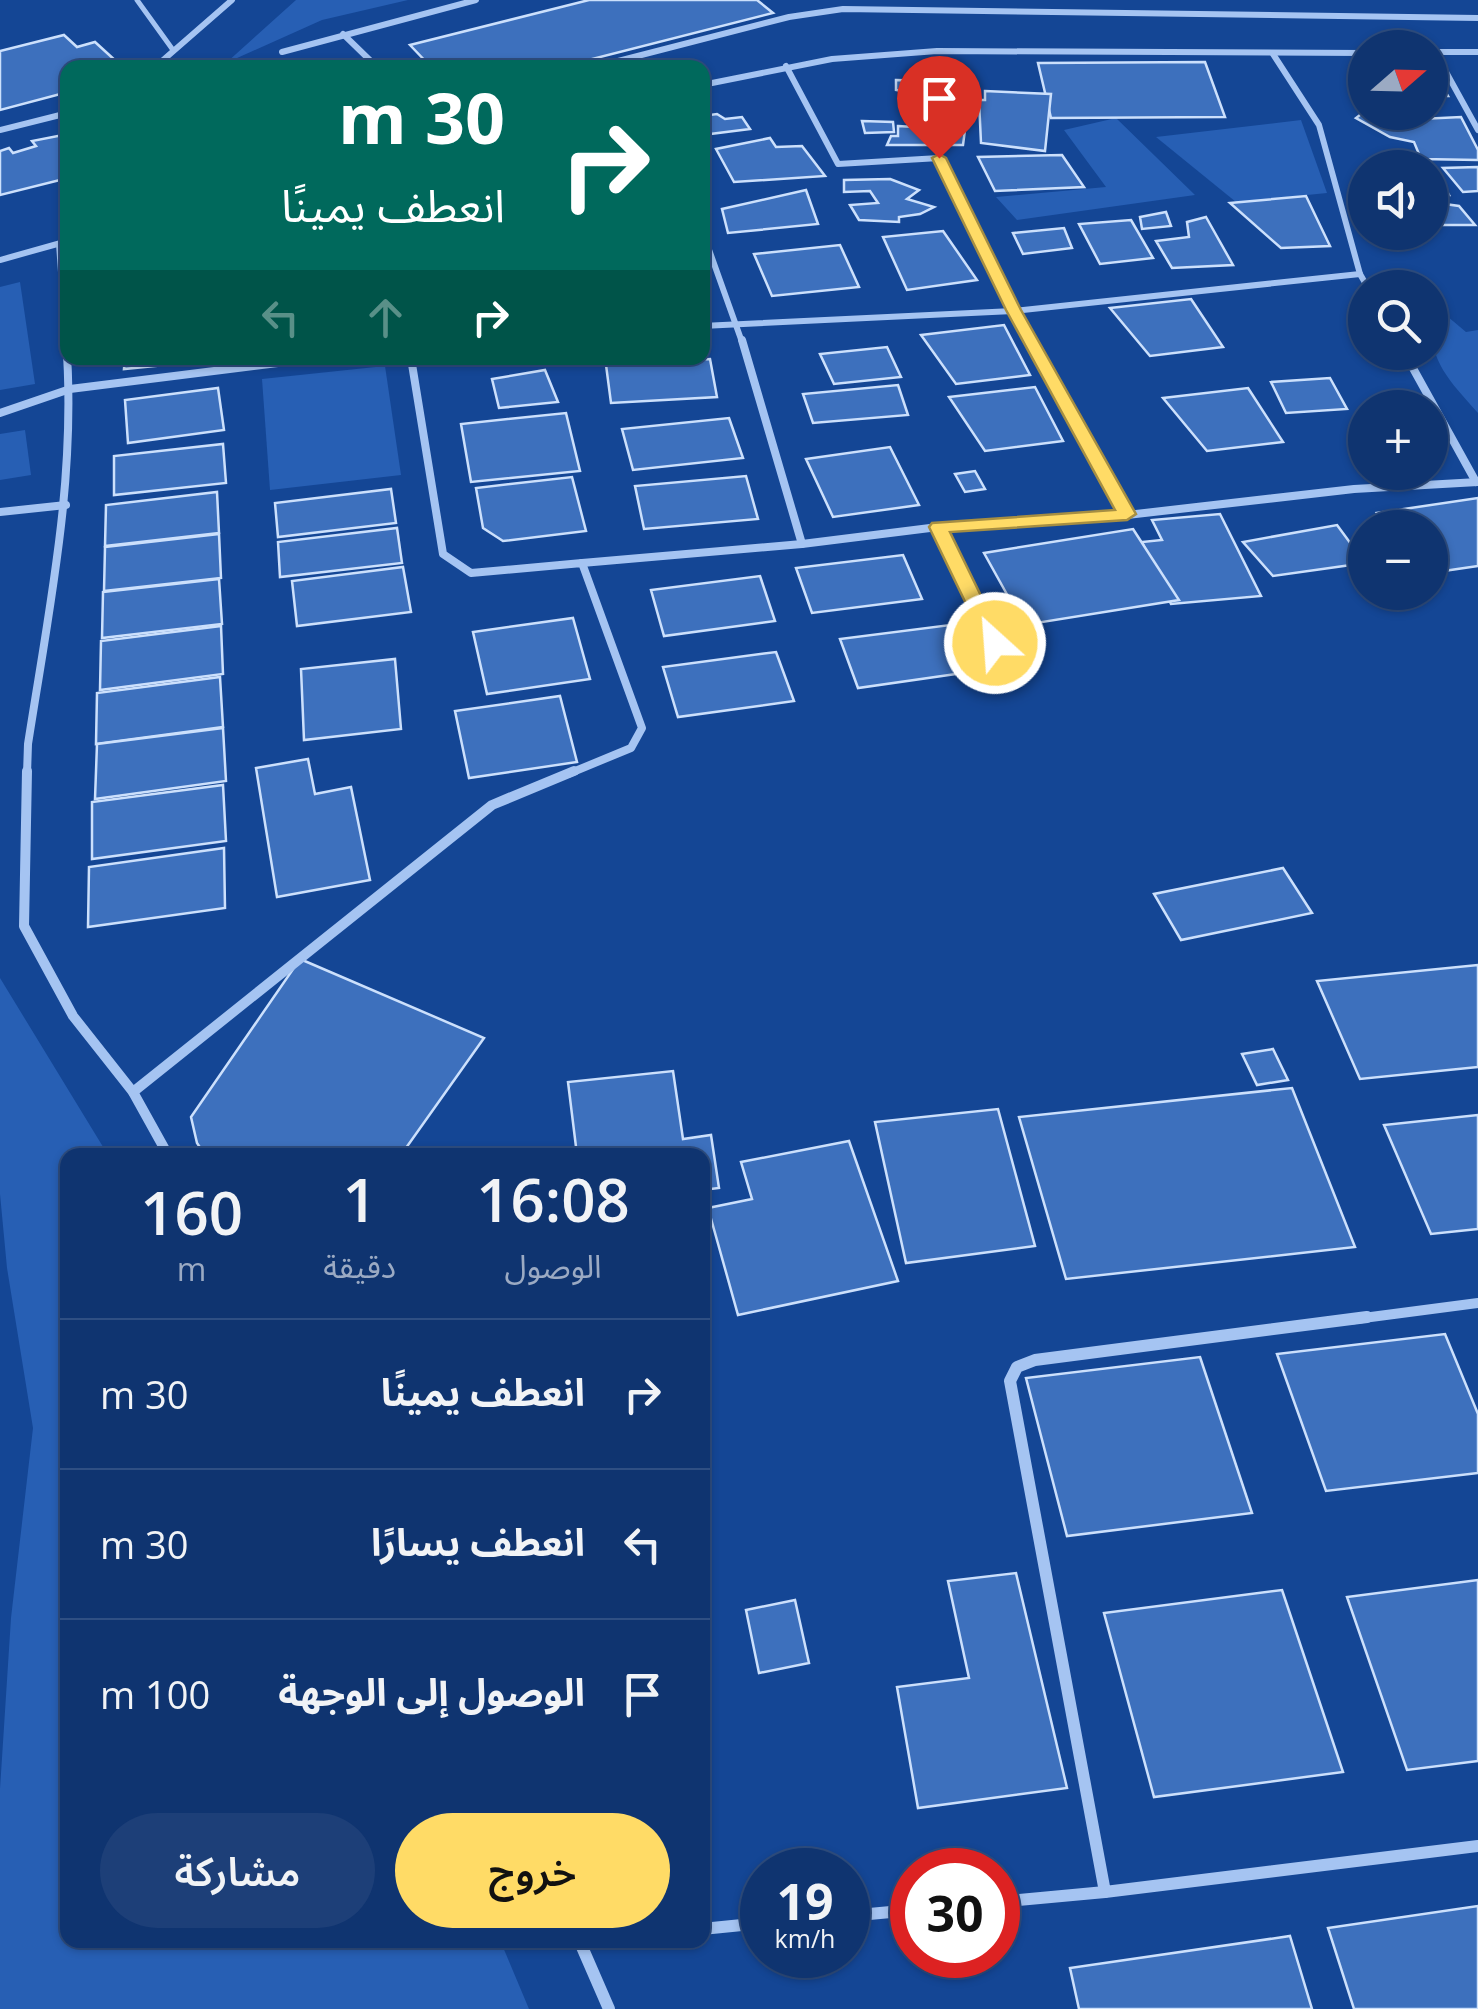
<!DOCTYPE html>
<html lang="ar">
<head>
<meta charset="utf-8">
<style>
  :root { --surface:#0f3470; --page:#1d3f78; --text:#f1f3f6; --muted:#9baac3; --line:#2f4f83; --accent:#ffdb66 }
  body { margin:0; font-family:"Open Sans","Noto Sans Arabic",sans-serif; background:var(--page); color:var(--text); direction:rtl; height:100vh; display:flex; flex-direction:column; font-size:38px; white-space:nowrap }
  * { box-sizing:border-box; margin:0 }
  p { font-size:32px; color:var(--muted) }
  .icon { flex:none; width:55px; height:55px; fill:none; stroke:currentColor; stroke-width:2; stroke-linecap:round; stroke-linejoin:round }
  .map { position:relative; flex:1; overflow:hidden; direction:ltr }
  .details { position:absolute; left:60px; top:1148px; width:650px; height:800px; display:flex; flex-direction:column; background:var(--surface); border-radius:20px; box-shadow:0 2px 8px #0004,0 0 0 2px var(--line); direction:rtl }
  .details>* { flex:none }
  .banner { position:absolute; left:60px; top:60px; width:650px; height:305px; border-radius:20px; box-shadow:0 2px 8px #0004,0 0 0 2px var(--line); direction:rtl; background:#00695c; color:#fff; overflow:hidden }
  .needle { width:65px; rotate:70deg }
  .fabs { position:absolute; left:1348px; top:30px; display:grid; gap:20px }
  .fabs a { display:grid; place-items:center; width:100px; height:100px; border-radius:50%; background:var(--surface); box-shadow:0 2px 8px #0004,0 0 0 2px var(--line); font-size:50px }
  .speed { position:absolute; left:740px; top:1848px; display:flex; gap:20px; font-size:50px; font-weight:700; text-align:center }
  .speed>* { display:grid; place-content:center; width:130px; height:130px; border-radius:50%; background:var(--surface); box-shadow:0 2px 8px #0004,0 0 0 2px var(--line); line-height:1 }
  .speed small { font-size:25px; font-weight:400 }
  .speed .limit { border:15px solid #d22; background:#fff; color:#111 }
  .pin { position:absolute; display:grid; place-items:center; width:85px; height:85px; color:#fff; margin:-102px -42px; border-radius:50% 50% 50% 0; rotate:-45deg; box-shadow:0 0 10px #0007 }
  .pin .icon { rotate:45deg }
  .me { position:absolute; width:110px; margin:-55px; rotate:334deg; stroke-linejoin:round; filter:drop-shadow(0 0 8px #0008) }
  .turn { display:flex; align-items:center; gap:35px; height:210px; padding:0 40px; font-size:45px }
  .turn .icon { width:130px; height:130px; stroke-width:2.5 }
  .turn b { display:block; font-size:70px; line-height:85px }
  .lanes { display:flex; align-items:center; height:95px; padding:0 40px; background:#0003; justify-content:center; gap:50px; direction:ltr }
  .lanes .off { opacity:.35 }
  .eta { display:flex; justify-content:space-evenly; align-items:center; height:170px; text-align:center }
  .eta b { font-size:60px; font-weight:600; line-height:70px }
  .action { display:flex; gap:20px; margin-top:auto; padding:20px 40px }
  .action a { flex:1; height:115px; border-radius:60px; background:var(--accent); color:#111; font-size:40px; font-weight:600; line-height:115px; text-align:center }
  .action a+a { background:var(--page); color:var(--text) }
  ul { padding:0; list-style:none }
  li { display:flex; align-items:center; gap:30px; height:150px; padding:0 40px; border-top:2px solid var(--line) }
  li div { flex:1 }
  li b { display:block; font-size:38px }
  li em { font-style:normal }
  .map>svg:first-child { display:block }
  .green { fill:#275fb4 }
  .building { fill:#3d70bd; stroke:#cce0fc; stroke-width:2.5 }
  .lines { fill:none; stroke-linecap:round; stroke-linejoin:round }
  .service { stroke:#a5c4f2; stroke-width:5 }
  .minor-far3 { stroke:#a5c4f2; stroke-width:6 }
  .minor-far2 { stroke:#a5c4f2; stroke-width:8 }
  .minor-far1 { stroke:#a5c4f2; stroke-width:10 }
  .minor { stroke:#a5c4f2; stroke-width:12 }
  .route { fill:#ffdb66; stroke:#a68e42; stroke-width:2.5 }
</style>
</head>
<body>
<div class="map">
<svg width="1478" height="2009" viewBox="0 0 1478 2009">
  <rect width="100%" height="100%" fill="#144695"/>
  <g class="green">
    <polygon points="296,0 408,0 322,20 226,63"/>
    <polygon points="1116,118 1195,195 1017,220 996,197 1106,187 1064,130"/>
    <polygon points="1301,120 1327,193 1236,202 1156,137"/>
    <polygon points="20,282 35,384 0,390 0,287"/>
    <path d="M 1441,311 L 1466,332 L 1478,330 L 1478,413 C 1449,380 1430,363 1430,317 Z"/>
    <polygon points="385,366 401,475 270,490 262,379"/>
    <polygon points="25,430 31,475 0,480 0,434"/>
    <polygon points="0,978 108,1155 68,1155 68,1940 500,1940 529,2009 0,2009 0,1789 11,1618 33,1428 7,1268 0,1194"/>
  </g>
  <g class="building">
    <polygon points="589,0 757,0 773,13 557,68 432,68 410,45"/>
    <polygon points="64,35 77,47 95,42 118,63 107,68 68,68 68,92 0,110 0,51"/>
    <polygon points="1205,62 1225,117 1051,118 1038,63"/>
    <polygon points="1430,65 1448,96 1430,96"/>
    <polygon points="896,80 968,82 967,108 916,105 914,93 896,90"/>
    <polygon points="985,91 1051,94 1045,151 981,143 979,100 985,100"/>
    <polygon points="1365,111 1399,120 1461,117 1478,150 1478,160 1421,159 1414,142 1390,137 1356,118"/>
    <polygon points="717,114 725,119 742,117 750,129 702,135 702,116"/>
    <polygon points="862,121 893,122 894,132 865,133"/>
    <polygon points="898,126 965,130 963,145 887,145 891,136 898,136"/>
    <polygon points="68,134 68,178 0,195 0,151 9,148 13,153 36,146 32,141"/>
    <polygon points="770,138 776,147 802,146 825,176 734,182 716,149"/>
    <polygon points="1062,155 1084,187 995,191 978,157"/>
    <polygon points="1478,167 1478,191 1463,192 1443,168"/>
    <polygon points="1430,171 1436,171 1449,195 1430,195"/>
    <polygon points="890,179 919,190 907,199 934,207 920,214 899,217 899,222 859,220 850,205 878,203 870,191 844,192 844,180"/>
    <polygon points="806,190 818,224 728,233 722,209"/>
    <polygon points="1306,196 1330,246 1281,248 1230,203"/>
    <polygon points="1430,202 1459,206 1475,225 1430,225"/>
    <polygon points="1166,212 1171,226 1142,229 1140,217"/>
    <polygon points="1206,217 1233,265 1172,268 1156,241 1189,237 1187,222"/>
    <polygon points="1131,220 1153,258 1100,264 1079,224"/>
    <polygon points="1064,228 1072,248 1023,254 1013,233"/>
    <polygon points="943,231 977,280 907,290 883,237"/>
    <polygon points="840,245 859,287 772,296 754,254"/>
    <polygon points="1191,299 1223,347 1150,356 1110,308"/>
    <polygon points="1004,325 1030,375 956,384 921,335"/>
    <polygon points="887,347 901,377 834,384 820,354"/>
    <polygon points="125,358 214,358 214,360 124,369"/>
    <polygon points="710,359 717,397 611,403 606,365"/>
    <polygon points="545,370 558,402 499,408 492,379"/>
    <polygon points="1330,378 1347,409 1286,413 1271,382"/>
    <polygon points="898,385 908,415 813,423 803,394"/>
    <polygon points="1035,387 1063,441 985,451 949,397"/>
    <polygon points="218,388 224,430 128,443 125,400"/>
    <polygon points="1248,388 1283,442 1207,451 1163,398"/>
    <polygon points="566,413 580,471 471,482 461,424"/>
    <polygon points="729,418 743,458 633,470 622,429"/>
    <polygon points="223,444 226,483 114,495 114,456"/>
    <polygon points="890,447 919,505 833,517 806,459"/>
    <polygon points="975,471 985,489 965,492 955,474"/>
    <polygon points="746,476 758,519 644,529 635,486"/>
    <polygon points="572,477 586,531 503,541 483,528 476,488"/>
    <polygon points="391,489 396,523 278,537 275,503"/>
    <polygon points="217,492 219,533 105,546 106,505"/>
    <polygon points="1478,498 1478,566 1430,573 1430,528 1388,528 1377,513"/>
    <polygon points="1220,514 1261,596 1171,604 1142,542 1162,540 1152,520"/>
    <polygon points="1337,525 1365,563 1273,576 1243,542"/>
    <polygon points="397,528 402,563 280,577 278,542"/>
    <polygon points="1133,529 1179,600 1024,625 984,553"/>
    <polygon points="219,534 221,578 104,591 105,547"/>
    <polygon points="903,555 922,599 812,613 796,568"/>
    <polygon points="403,567 411,612 297,626 292,581"/>
    <polygon points="760,576 775,621 664,636 651,590"/>
    <polygon points="219,579 222,624 102,638 103,592"/>
    <polygon points="573,618 590,679 487,694 473,632"/>
    <polygon points="950,625 970,672 858,688 840,639"/>
    <polygon points="221,626 223,674 100,690 101,641"/>
    <polygon points="776,652 794,701 678,717 663,667"/>
    <polygon points="395,659 401,729 304,740 301,669"/>
    <polygon points="220,677 223,727 96,744 97,693"/>
    <polygon points="560,696 577,762 469,778 455,711"/>
    <polygon points="223,728 226,781 95,799 97,744"/>
    <polygon points="308,759 315,794 351,787 370,880 277,897 256,768"/>
    <polygon points="223,785 226,841 92,859 92,802"/>
    <polygon points="224,848 225,908 88,927 89,867"/>
    <polygon points="1283,868 1312,913 1181,940 1154,894"/>
    <polygon points="300,959 484,1038 401,1155 205,1155 197,1143 191,1117"/>
    <polygon points="1478,965 1478,1067 1360,1079 1317,981"/>
    <polygon points="1273,1049 1288,1080 1257,1085 1242,1054"/>
    <polygon points="673,1071 683,1139 711,1135 719,1188 702,1190 702,1155 577,1155 568,1082"/>
    <polygon points="1292,1088 1355,1247 1066,1279 1019,1117"/>
    <polygon points="998,1109 1035,1246 906,1263 875,1122"/>
    <polygon points="1478,1115 1478,1229 1431,1234 1384,1125"/>
    <polygon points="849,1141 898,1281 738,1315 708,1208 752,1199 741,1162"/>
    <polygon points="1445,1334 1478,1414 1478,1473 1326,1491 1277,1354"/>
    <polygon points="1200,1357 1252,1513 1067,1536 1026,1378"/>
    <polygon points="1016,1573 1067,1788 918,1808 897,1687 969,1678 948,1581"/>
    <polygon points="1478,1580 1478,1761 1407,1770 1347,1597"/>
    <polygon points="1282,1590 1343,1772 1154,1797 1104,1613"/>
    <polygon points="795,1600 809,1663 759,1673 746,1610"/>
    <polygon points="1478,1906 1478,2009 1354,2009 1328,1928"/>
    <polygon points="1290,1936 1312,2009 1079,2009 1070,1968"/>
  </g>
  <g class="lines">
    <polyline class="service" points="137,0 173,50"/>
    <g class="minor-far3">
      <polyline points="343,34 378,68"/>
      <polyline points="282,52 476,0"/>
      <polyline points="1431,52 1478,52"/>
      <polyline points="1435,52 1478,130"/>
      <polyline points="1273,54 1319,125 1360,274 1368,288"/>
      <polyline points="786,66 838,164 939,158 1031,342"/>
      <polyline points="154,68 232,0"/>
      <polyline points="591,68 789,17 843,9 1478,18"/>
      <polyline points="702,85 832,59 937,51 1365,53"/>
      <polyline points="0,130 68,113"/>
      <polyline points="702,230 742,342"/>
      <polyline points="59,244 66,342"/>
      <polyline points="0,260 68,241"/>
      <polyline points="702,326 1013,311 1360,274"/>
    </g>
    <g class="minor-far2">
      <polyline points="742,340 802,544"/>
      <polyline points="1029,340 1127,515"/>
      <polyline points="1404,352 1476,482"/>
      <polyline points="411,358 443,554 471,573 582,563 642,728 631,748 568,774"/>
      <polyline points="0,413 70,389 318,358"/>
      <polyline points="0,512 66,505"/>
      <polyline points="938,527 995,643"/>
      <polyline points="582,563 802,544 938,527 1127,515 1354,489 1478,482"/>
      <path d="M 27,774 L 28,744 C 49,609 77,477 66,340"/>
    </g>
    <g class="minor-far1">
      <polyline points="27,771 24,926 73,1016 133,1092 168,1155"/>
      <polyline points="133,1092 492,805 574,771"/>
      <polyline points="1348,1320 1478,1303"/>
    </g>
    <g class="minor">
      <polyline points="1367,1317 1035,1360 1017,1367 1010,1381 1105,1892 1478,1846"/>
      <polyline points="998,1902 1105,1892"/>
      <polyline points="848,1916 912,1910"/>
      <polyline points="702,1929 762,1923"/>
      <polyline points="579,1940 609,2009"/>
    </g>
  </g>
  <polygon class="route" points="939,154 946,158 1021,310 1136,514 1127,520 950,532 1004,643 995,649 985,643 929,527 932,523 1115,510 1006,310 932,158"/>
</svg>
<div class="fabs">
<a><svg class="needle" viewBox="-14 -14 28 28"><path d="M0-13l5 13h-10z" fill="#e53935"/><path d="M0 13l5-13h-10z" fill="#9baac3"/></svg></a>
<a><svg class="icon" aria-label="sound" viewBox="0 0 24 24"><path d="M4 9h4l5-4v14l-5-4H4zM17 9q2 3 0 6"/></svg></a>
<a><svg class="icon" aria-label="search" viewBox="0 0 24 24"><circle cx="10" cy="10" r="6"/><path d="M15 15l6 6"/></svg></a>
<a>+</a>
<a>−</a>
</div>
<div class="speed"><div>19<small>km/h</small></div><div class="limit">30</div></div>
<div class="pin" style="left:939px;top:158px;background:#d93025"><svg class="icon" aria-label="arrive" viewBox="0 0 24 24"><path d="M6 21V4h12l-3 4 3 4H6"/></svg></div>
<svg class="me" style="left:995px;top:643px" viewBox="-20 -20 40 40"><circle r="17" fill="#ffdb66" stroke="#fff" stroke-width="3"/><path d="M0-11L8 9 0 5-8 9z" fill="#fff"/></svg>
<div class="banner">
<div class="turn"><svg class="icon" aria-label="right" viewBox="0 0 24 24"><path d="M7 20v-9h11M14 6l5 5-5 5"/></svg><div><b>30 m</b>انعطف يمينًا</div></div>
<div class="lanes"><svg class="icon off" aria-label="left" viewBox="0 0 24 24"><path d="M17 20v-9H6M10 6l-5 5 5 5"/></svg><svg class="icon off" aria-label="ahead" viewBox="0 0 24 24"><path d="M12 20V5M6 11l6-6 6 6"/></svg><svg class="icon" aria-label="right" viewBox="0 0 24 24"><path d="M7 20v-9h11M14 6l5 5-5 5"/></svg></div>
</div>
<section class="details">
<div class="eta">
<div><b>16:08</b><p>الوصول</p></div>
<div><b>1</b><p>دقيقة</p></div>
<div><b>160</b><p>m</p></div>
</div>
<ul>
<li><svg class="icon" aria-label="right" viewBox="0 0 24 24"><path d="M7 20v-9h11M14 6l5 5-5 5"/></svg><div><b>انعطف يمينًا</b></div><em>30 m</em></li>
<li><svg class="icon" aria-label="left" viewBox="0 0 24 24"><path d="M17 20v-9H6M10 6l-5 5 5 5"/></svg><div><b>انعطف يسارًا</b></div><em>30 m</em></li>
<li><svg class="icon" aria-label="arrive" viewBox="0 0 24 24"><path d="M6 21V4h12l-3 4 3 4H6"/></svg><div><b>الوصول إلى الوجهة</b></div><em>100 m</em></li>
</ul>
<div class="action"><a>خروج</a><a>مشاركة</a></div>
</section>
</div>
</body>
</html>
